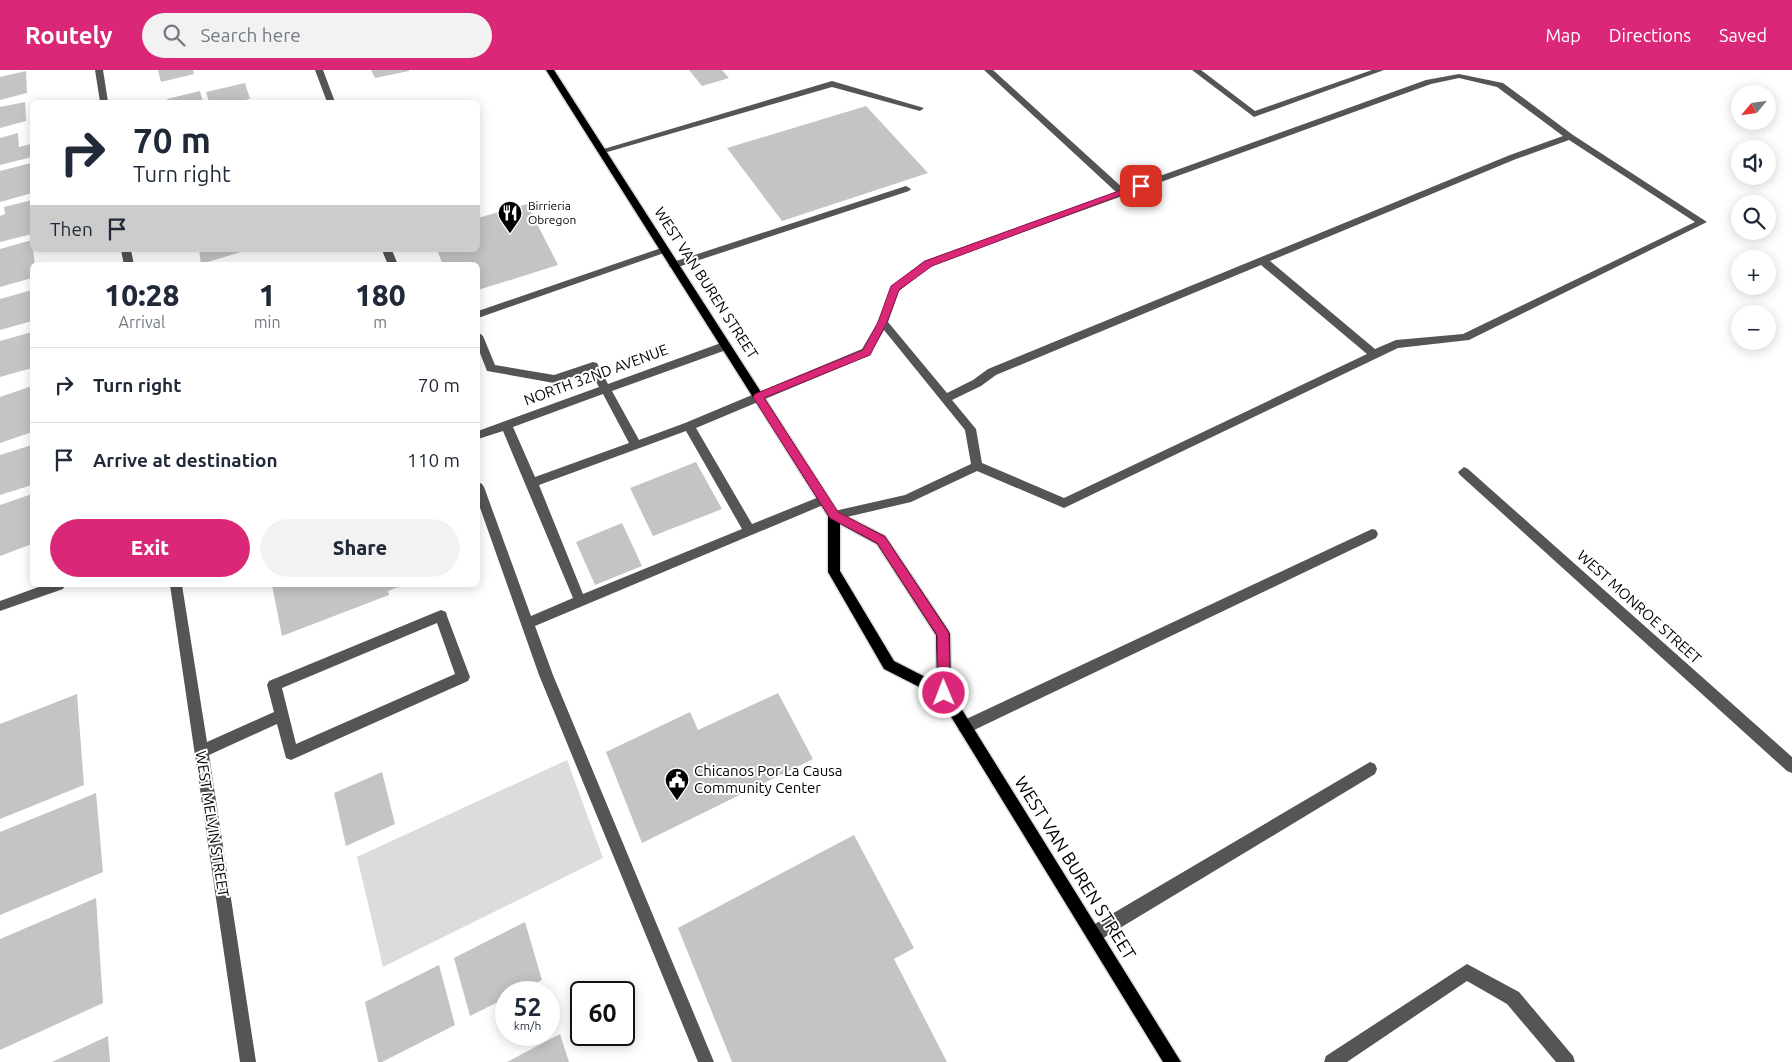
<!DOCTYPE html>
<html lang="en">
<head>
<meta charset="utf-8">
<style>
  :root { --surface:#fff; --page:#f2f2f3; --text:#1f2937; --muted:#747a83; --line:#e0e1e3; --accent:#db2777 }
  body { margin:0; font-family:Ubuntu,sans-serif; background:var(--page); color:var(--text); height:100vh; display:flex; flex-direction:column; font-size:19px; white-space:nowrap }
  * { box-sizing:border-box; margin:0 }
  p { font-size:16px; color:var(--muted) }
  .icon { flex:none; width:28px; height:28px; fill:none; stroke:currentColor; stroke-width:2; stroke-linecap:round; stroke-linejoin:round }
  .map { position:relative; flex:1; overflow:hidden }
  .drawer { position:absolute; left:30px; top:192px; width:450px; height:325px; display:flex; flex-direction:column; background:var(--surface); border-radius:8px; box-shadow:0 2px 12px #0003 }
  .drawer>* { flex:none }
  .banner { position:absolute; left:30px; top:30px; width:450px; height:152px; border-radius:8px; box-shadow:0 2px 12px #0003; background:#fff; color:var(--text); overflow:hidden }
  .needle { width:32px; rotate:241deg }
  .controls { position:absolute; left:1731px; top:15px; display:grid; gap:10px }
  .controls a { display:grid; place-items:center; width:45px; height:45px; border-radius:50%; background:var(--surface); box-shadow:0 2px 12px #0003; font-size:25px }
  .speed { position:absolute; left:495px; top:911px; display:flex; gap:10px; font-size:25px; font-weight:700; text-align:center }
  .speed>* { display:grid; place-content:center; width:65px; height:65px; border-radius:50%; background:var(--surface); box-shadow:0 2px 12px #0003; line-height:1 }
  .speed small { font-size:12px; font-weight:400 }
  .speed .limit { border:2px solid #111; border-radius:8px; background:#fff; color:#111 }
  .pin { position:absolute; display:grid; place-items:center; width:42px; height:42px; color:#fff; margin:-21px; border-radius:10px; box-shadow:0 2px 8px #0006 }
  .me { position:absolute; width:55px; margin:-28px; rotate:359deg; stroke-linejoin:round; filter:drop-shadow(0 0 4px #0008) }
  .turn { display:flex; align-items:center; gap:18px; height:105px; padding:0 20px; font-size:22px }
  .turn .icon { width:65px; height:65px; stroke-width:2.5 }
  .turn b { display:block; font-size:35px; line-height:42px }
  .then { display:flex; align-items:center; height:48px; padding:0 20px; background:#0003; gap:10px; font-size:19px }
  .eta { display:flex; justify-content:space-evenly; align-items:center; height:85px; text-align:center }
  .eta b { font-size:30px; font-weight:800; line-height:35px }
  .cta { display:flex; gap:10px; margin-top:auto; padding:10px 20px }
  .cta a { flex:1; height:58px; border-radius:30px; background:var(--accent); color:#fff; font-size:20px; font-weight:800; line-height:58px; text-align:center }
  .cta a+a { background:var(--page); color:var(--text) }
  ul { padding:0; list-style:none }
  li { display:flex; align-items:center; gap:15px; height:75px; padding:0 20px; border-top:1px solid var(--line) }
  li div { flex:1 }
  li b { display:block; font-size:19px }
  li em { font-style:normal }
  header { display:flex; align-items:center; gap:30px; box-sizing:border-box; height:70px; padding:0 25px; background:var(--accent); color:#fff }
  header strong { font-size:24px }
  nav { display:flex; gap:28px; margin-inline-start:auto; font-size:18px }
  .search { width:350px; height:45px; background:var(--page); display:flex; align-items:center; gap:12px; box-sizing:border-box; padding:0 18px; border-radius:28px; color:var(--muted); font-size:19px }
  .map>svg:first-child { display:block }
  .green { fill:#dcdcdc }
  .building { fill:#c4c4c4 }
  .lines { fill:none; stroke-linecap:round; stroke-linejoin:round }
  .major-casing { stroke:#dbdbdb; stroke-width:3 }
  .minor { fill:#555; fill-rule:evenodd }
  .major { fill:#000; fill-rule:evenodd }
  .route { fill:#db2777; stroke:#8e194d }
  .labels { text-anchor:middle; stroke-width:4; stroke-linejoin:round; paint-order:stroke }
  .far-poi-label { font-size:12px; fill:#000; stroke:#fff; text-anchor:start }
  .street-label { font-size:15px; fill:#000; stroke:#fff }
  .poi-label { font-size:15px; fill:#000; stroke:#fff; text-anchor:start }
  .near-street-label { font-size:18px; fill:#000; stroke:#fff }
</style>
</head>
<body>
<header>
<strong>Routely</strong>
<div class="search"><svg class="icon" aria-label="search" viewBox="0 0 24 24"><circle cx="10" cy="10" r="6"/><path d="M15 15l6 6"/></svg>Search here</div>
<nav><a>Map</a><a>Directions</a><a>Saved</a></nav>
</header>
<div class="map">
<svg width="1792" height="992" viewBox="0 0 1792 992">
  <rect width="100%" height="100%" fill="#fff"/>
  <polygon class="green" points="567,690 603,788 383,897 357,787"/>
  <g class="building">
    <polygon points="158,0 193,0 194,4 161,12"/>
    <polygon points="371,0 409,0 409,1 375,8"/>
    <polygon points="689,0 722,0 729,8 702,16"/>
    <polygon points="26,1 27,23 0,30 0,7"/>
    <polygon points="245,13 250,29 234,32 209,32 206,22"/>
    <polygon points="200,21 203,32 168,32 167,29"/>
    <polygon points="25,32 26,51 0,58 0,37"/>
    <polygon points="866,36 928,103 782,151 727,78"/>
    <polygon points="18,63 19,77 31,74 32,87 0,95 0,68"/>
    <polygon points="31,93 32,123 0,132 0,101"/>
    <polygon points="32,130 32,164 0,172 0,146 5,144 4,137"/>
    <polygon points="527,134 558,195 478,220 478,195 443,195 437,180 478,180 478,148"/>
    <polygon points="32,170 35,195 32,195 32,208 0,217 0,179"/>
    <polygon points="199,180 240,180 241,182 201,194"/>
    <polygon points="32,220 32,251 0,260 0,229"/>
    <polygon points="32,262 32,298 0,307 0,271"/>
    <polygon points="32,316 32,362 0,373 0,327"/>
    <polygon points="32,375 32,415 0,425 0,385"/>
    <polygon points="696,392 722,439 653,466 630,418"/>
    <polygon points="32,424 32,474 0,486 0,435"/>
    <polygon points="622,453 642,496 595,515 576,472"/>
    <polygon points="272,515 403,515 388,521 389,525 282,566"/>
    <polygon points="778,623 813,689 642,773 606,682 690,642 698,660"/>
    <polygon points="77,624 84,715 0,749 0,654"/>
    <polygon points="382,702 395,754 346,776 334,723"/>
    <polygon points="96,723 103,802 0,845 0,762"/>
    <polygon points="854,765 914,878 894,889 947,992 732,992 678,858"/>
    <polygon points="96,828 103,933 0,980 0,869"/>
    <polygon points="525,852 542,910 517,922 506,922 506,928 470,946 454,888"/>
    <polygon points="439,895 455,955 382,992 378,992 365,932"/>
    <polygon points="560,964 569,992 507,992"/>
    <polygon points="108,966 110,992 52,992"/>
  </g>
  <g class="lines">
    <defs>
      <path id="major" d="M 546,0 L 554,0 L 838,442 L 885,466 L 948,560 L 950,564 L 951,622 L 1181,992 L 1163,992 L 939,627 L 884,599 L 828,502 L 828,446 ZM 840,454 L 877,474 L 936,565 L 937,613 L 894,591 L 840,501 Z"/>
    </defs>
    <use href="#major" class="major-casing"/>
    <g class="minor">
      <polygon points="95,0 103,0 108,32 100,32"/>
      <polygon points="315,0 323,0 335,32 327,32"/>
      <path d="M 984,0 L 993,0 L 1124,119 L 1426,10 L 1459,4 L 1503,13 L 1573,65 L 1707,152 L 1469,270 L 1398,278 L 1064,438 L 977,401 L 911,432 L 834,450 L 830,448 L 828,445 L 830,442 L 905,425 L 971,394 L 965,360 L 884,260 L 870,285 L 696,358 L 752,454 L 824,425 L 828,427 L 830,430 L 828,433 L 535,556 L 553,605 L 714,992 L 698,992 L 539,605 L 478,432 L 478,412 L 482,414 L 484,417 L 531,546 L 573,528 L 503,361 L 478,369 L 478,361 L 599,317 L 590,301 L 554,313 L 487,301 L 478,278 L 478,262 L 483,266 L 495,295 L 554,305 L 593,292 L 597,293 L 608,314 L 721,273 L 729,273 L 730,276 L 729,279 L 612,321 L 639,370 L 685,353 L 862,279 L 878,252 L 891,217 L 924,191 L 1116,122 ZM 1459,8 L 1497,17 L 1563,66 L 1510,85 L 988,299 L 973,310 L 947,323 L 888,252 L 899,221 L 932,195 L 1431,14 ZM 1569,70 L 1695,152 L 1463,264 L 1396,270 L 1375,279 L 1270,191 L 1516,89 ZM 1261,195 L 1367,284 L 1064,428 L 982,393 L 976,359 L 952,330 L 981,316 L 996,305 ZM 603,324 L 629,373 L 535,407 L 513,357 ZM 686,361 L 742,459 L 583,524 L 539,415 Z"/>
      <polygon points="1192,0 1201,0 1255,41 1372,0 1384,0 1254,47"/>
      <polygon points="832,11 924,38 920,41 832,17 604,83 601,84 597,81"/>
      <polygon points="906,116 911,119 909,121 678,197 670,197 669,195 670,193"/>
      <polygon points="664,177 669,180 667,182 478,248 478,241"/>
      <polygon points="121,180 131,180 134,195 124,195"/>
      <polygon points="382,180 392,180 398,195 388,195"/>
      <polygon points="1464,397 1468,399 1792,687 1792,703 1787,701 1460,405 1458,402"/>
      <polygon points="1372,459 1376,460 1378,464 1376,468 970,662 965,663 960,662 958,657 960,652"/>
      <polygon points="44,515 65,515 63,519 0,541 0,531"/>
      <path d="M 170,515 L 182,515 L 207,672 L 274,642 L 267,615 L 269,611 L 441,540 L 446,542 L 447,546 L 470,607 L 468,611 L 291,690 L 286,688 L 277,654 L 209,685 L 256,992 L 240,992 ZM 437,553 L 455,604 L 296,674 L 282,618 Z"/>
      <polygon points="1370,692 1375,694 1377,699 1375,704 1100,870 1094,872 1088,870 1086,864 1088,858"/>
      <polygon points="1467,894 1519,922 1573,986 1575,992 1556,992 1507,934 1467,911 1347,992 1324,992 1326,986"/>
    </g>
    <use href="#major" class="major"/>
  </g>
  <polygon class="route" points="1138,114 1145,116 932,196 899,220 887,252 870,285 764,328 838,442 885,467 947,560 949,564 950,623 948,627 944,629 940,627 938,623 937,565 877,473 830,448 753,327 755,324 863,280 878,252 891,216 925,191"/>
  <defs>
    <symbol id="restaurant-pin" viewBox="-11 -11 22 30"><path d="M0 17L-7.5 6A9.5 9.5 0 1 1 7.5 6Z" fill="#000" stroke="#fff"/><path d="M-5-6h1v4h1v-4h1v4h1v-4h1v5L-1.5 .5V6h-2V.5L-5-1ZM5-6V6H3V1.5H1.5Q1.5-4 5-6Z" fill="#fff"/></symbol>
    <symbol id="civic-pin" viewBox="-11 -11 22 30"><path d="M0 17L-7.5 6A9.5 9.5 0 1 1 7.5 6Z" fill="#000" stroke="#fff"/><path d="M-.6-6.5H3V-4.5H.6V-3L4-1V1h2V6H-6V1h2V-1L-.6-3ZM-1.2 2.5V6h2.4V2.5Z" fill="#fff"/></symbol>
  </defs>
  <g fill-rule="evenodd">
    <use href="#restaurant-pin" x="496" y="129" width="28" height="38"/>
    <use href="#civic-pin" x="663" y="696" width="28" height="38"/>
  </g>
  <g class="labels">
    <g class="far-poi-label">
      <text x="528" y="140">Birrieria<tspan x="528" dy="14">Obregon</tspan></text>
    </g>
    <g class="street-label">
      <text transform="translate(706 213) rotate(57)" y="5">WEST VAN BUREN STREET</text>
      <text transform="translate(596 305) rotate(-20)" y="5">NORTH 32ND AVENUE</text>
      <text transform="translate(1639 537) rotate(42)" y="5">WEST MONROE STREET</text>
      <text transform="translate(212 754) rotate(81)" y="5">WEST MELVIN STREET</text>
    </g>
    <g class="poi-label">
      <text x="694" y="706">Chicanos Por La Causa<tspan x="694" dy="17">Community Center</tspan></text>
    </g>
    <g class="near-street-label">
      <text transform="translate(1075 798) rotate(58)" y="6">WEST VAN BUREN STREET</text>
    </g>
  </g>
</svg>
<div class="controls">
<a><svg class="needle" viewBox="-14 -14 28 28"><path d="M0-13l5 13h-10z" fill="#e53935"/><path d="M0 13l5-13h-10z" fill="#747a83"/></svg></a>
<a><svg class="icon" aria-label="sound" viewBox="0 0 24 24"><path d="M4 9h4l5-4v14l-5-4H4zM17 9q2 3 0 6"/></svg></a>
<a><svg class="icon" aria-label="search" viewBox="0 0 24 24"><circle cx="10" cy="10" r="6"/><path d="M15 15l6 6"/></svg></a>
<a>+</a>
<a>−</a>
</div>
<div class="speed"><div>52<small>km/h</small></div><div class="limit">60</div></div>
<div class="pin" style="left:1141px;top:116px;background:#d93025"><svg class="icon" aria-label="arrive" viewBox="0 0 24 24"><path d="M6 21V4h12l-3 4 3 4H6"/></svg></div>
<svg class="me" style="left:944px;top:623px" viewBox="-20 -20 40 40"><circle r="17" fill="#db2777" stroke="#fff" stroke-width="3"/><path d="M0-11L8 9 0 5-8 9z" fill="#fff"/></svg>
<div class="banner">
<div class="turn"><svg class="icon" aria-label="right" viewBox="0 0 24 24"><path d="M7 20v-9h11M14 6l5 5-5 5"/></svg><div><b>70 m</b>Turn right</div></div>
<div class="then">Then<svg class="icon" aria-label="arrive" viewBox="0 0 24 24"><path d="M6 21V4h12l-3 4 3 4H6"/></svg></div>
</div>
<section class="drawer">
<div class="eta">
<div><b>10:28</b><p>Arrival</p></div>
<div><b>1</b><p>min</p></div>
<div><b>180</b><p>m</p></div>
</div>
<ul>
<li><svg class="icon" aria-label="right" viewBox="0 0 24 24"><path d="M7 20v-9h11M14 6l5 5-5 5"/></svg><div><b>Turn right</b></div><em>70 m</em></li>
<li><svg class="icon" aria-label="arrive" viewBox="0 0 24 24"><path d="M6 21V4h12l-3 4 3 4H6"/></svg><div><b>Arrive at destination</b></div><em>110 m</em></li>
</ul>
<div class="cta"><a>Exit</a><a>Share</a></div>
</section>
</div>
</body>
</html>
